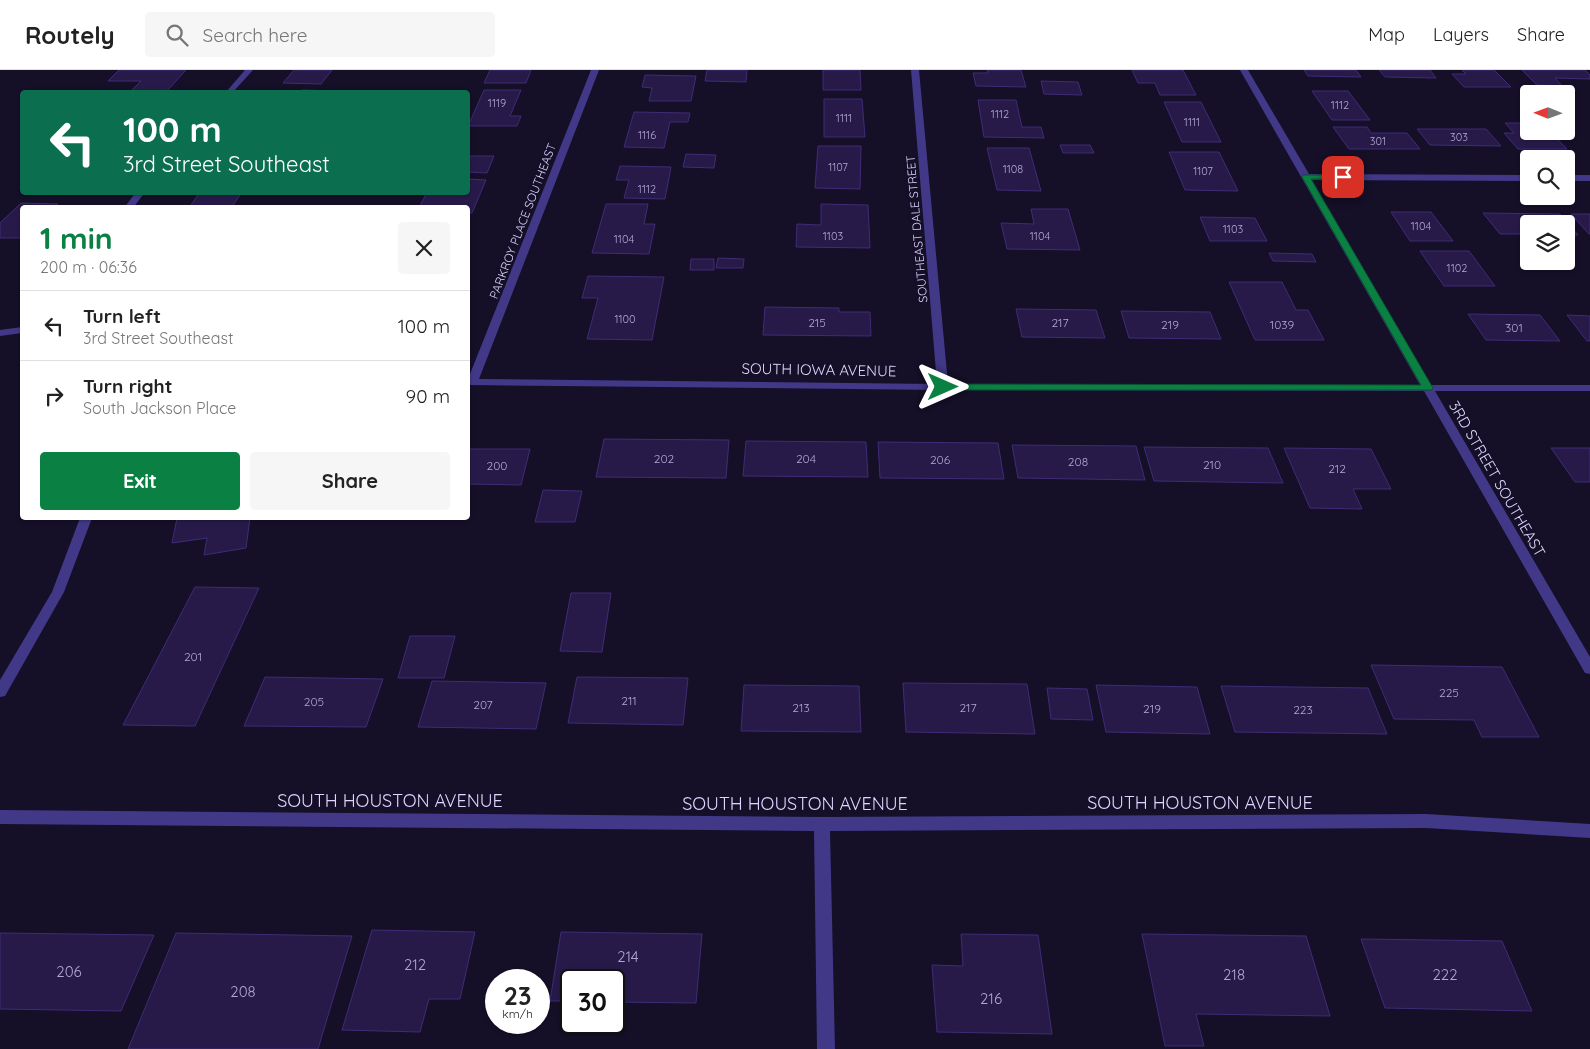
<!DOCTYPE html>
<html lang="en">
<head>
<meta charset="utf-8">
<style>
  :root { --surface:#fff; --page:#f6f6f6; --text:#222; --muted:#767676; --line:#e0e0e0; --accent:#0b8043 }
  body { margin:0; font-family:Quicksand,sans-serif; background:var(--page); color:var(--text); height:100vh; display:flex; flex-direction:column; font-size:19px; white-space:nowrap }
  * { box-sizing:border-box; margin:0 }
  p { font-size:16px; color:var(--muted) }
  .icon { flex:none; width:28px; height:28px; fill:none; stroke:currentColor; stroke-width:2; stroke-linecap:round; stroke-linejoin:round }
  .map { position:relative; flex:1; overflow:hidden }
  .sheet { position:absolute; left:20px; top:135px; width:450px; height:315px; display:flex; flex-direction:column; background:var(--surface); border-radius:5px; box-shadow:0 1px 4px #0004 }
  .sheet>* { flex:none }
  .guide { position:absolute; left:20px; top:20px; width:450px; height:105px; border-radius:5px; box-shadow:0 1px 4px #0004; background:#0b6e4f; color:#fff; overflow:hidden }
  .needle { width:32px; rotate:271deg }
  .controls { position:absolute; left:1520px; top:15px; display:grid; gap:10px }
  .controls a { display:grid; place-items:center; width:55px; height:55px; border-radius:5px; background:var(--surface); box-shadow:0 1px 4px #0004; font-size:25px }
  .speed { position:absolute; left:485px; top:899px; display:flex; gap:10px; font-size:25px; font-weight:700; text-align:center }
  .speed>* { display:grid; place-content:center; width:65px; height:65px; border-radius:50%; background:var(--surface); box-shadow:0 1px 4px #0004; line-height:1 }
  .speed small { font-size:12px; font-weight:400 }
  .speed .limit { border:2px solid #111; border-radius:8px; background:#fff; color:#111 }
  .pin { position:absolute; display:grid; place-items:center; width:42px; height:42px; color:#fff; margin:-21px; border-radius:10px; box-shadow:0 2px 8px #0006 }
  .me { position:absolute; width:55px; margin:-28px; rotate:90deg; stroke-linejoin:round; filter:drop-shadow(0 0 4px #0008) }
  .turn { display:flex; align-items:center; gap:18px; height:105px; padding:0 20px; font-size:22px }
  .turn .icon { width:65px; height:65px; stroke-width:2.5 }
  .turn b { display:block; font-size:35px; line-height:42px }
  .round { display:grid; place-items:center; flex:none; width:52px; height:52px; border-radius:5px; background:var(--page) }
  .overview { display:flex; align-items:center; justify-content:space-between; height:85px; padding:0 20px }
  h1 { font-size:30px; font-weight:700; line-height:38px; color:var(--accent) }
  .action { display:flex; gap:10px; margin-top:auto; padding:10px 20px }
  .action a { flex:1; height:58px; border-radius:5px; background:var(--accent); color:#fff; font-size:20px; font-weight:700; line-height:58px; text-align:center }
  .action a+a { background:var(--page); color:var(--text) }
  ul { padding:0; list-style:none }
  li { display:flex; align-items:center; gap:15px; height:70px; padding:0 20px; border-top:1px solid var(--line) }
  li div { flex:1 }
  li b { display:block; font-size:19px }
  li em { font-style:normal }
  header { display:flex; align-items:center; gap:30px; box-sizing:border-box; height:70px; padding:0 25px; background:var(--surface); border-bottom:1px solid var(--line) }
  header strong { font-size:24px }
  nav { display:flex; gap:28px; margin-inline-start:auto; font-size:18px }
  .search { width:350px; height:45px; background:var(--page); display:flex; align-items:center; gap:12px; box-sizing:border-box; padding:0 18px; border-radius:5px; color:var(--muted); font-size:19px }
  .map>svg:first-child { display:block }
  .building { fill:#271a49; stroke:#3f2c76 }
  .lines { fill:none; stroke-linecap:round; stroke-linejoin:round }
  .minor { fill:#413988; fill-rule:evenodd }
  .route { fill:#0b8043; stroke:#07532c }
  .labels { text-anchor:middle; stroke-width:5; stroke-linejoin:round; paint-order:stroke }
  .far-number-label { font-size:11px; fill:#b0a7d2 }
  .far-street-label { font-size:12px; fill:#ddd6ff; stroke:#150f28 }
  .number-label { font-size:12px; fill:#b0a7d2 }
  .street-label { font-size:15px; fill:#ddd6ff; stroke:#150f28 }
  .near-number-label { font-size:15px; fill:#b0a7d2 }
  .near-street-label { font-size:18px; fill:#ddd6ff; stroke:#150f28 }
</style>
</head>
<body>
<header>
<strong>Routely</strong>
<div class="search"><svg class="icon" aria-label="search" viewBox="0 0 24 24"><circle cx="10" cy="10" r="6"/><path d="M15 15l6 6"/></svg>Search here</div>
<nav><a>Map</a><a>Layers</a><a>Share</a></nav>
</header>
<div class="map">
<svg width="1590" height="979" viewBox="0 0 1590 979">
  <rect width="100%" height="100%" fill="#150f28"/>
  <g class="building">
    <polygon points="119,0 186,0 166,22 130,22 141,11 108,11"/>
    <polygon points="294,0 332,0 321,14 283,13"/>
    <polygon points="490,0 531,0 526,13 484,13"/>
    <polygon points="707,0 747,0 746,12 705,11"/>
    <polygon points="823,0 860,0 861,20 823,20"/>
    <polygon points="987,0 1021,0 1026,17 976,16 973,3 988,3"/>
    <polygon points="1132,0 1183,0 1196,25 1160,25 1155,13 1138,13"/>
    <polygon points="1304,0 1356,0 1361,7 1308,6"/>
    <polygon points="1379,0 1430,0 1436,8 1385,7"/>
    <polygon points="1462,0 1494,0 1511,17 1464,17 1452,4 1466,4"/>
    <polygon points="1522,0 1585,0 1590,5 1590,9 1555,8 1562,16 1537,15"/>
    <polygon points="645,5 696,6 691,31 649,31 652,18 642,17"/>
    <polygon points="1041,11 1078,12 1082,25 1044,24"/>
    <polygon points="302,20 341,21 340,22 301,22"/>
    <polygon points="484,20 521,20 510,46 521,46 517,56 468,56"/>
    <polygon points="1312,21 1348,21 1370,50 1332,50"/>
    <polygon points="824,29 862,29 865,67 824,67"/>
    <polygon points="978,30 1016,30 1022,57 1041,57 1044,68 984,67"/>
    <polygon points="1164,32 1201,32 1221,72 1182,72"/>
    <polygon points="634,42 690,43 688,52 670,52 664,78 624,77"/>
    <polygon points="1505,53 1529,53 1529,61 1550,61 1567,79 1518,79 1504,63 1514,63"/>
    <polygon points="1333,57 1367,57 1371,63 1407,63 1420,79 1349,79"/>
    <polygon points="1417,59 1486,59 1501,76 1430,75"/>
    <polygon points="1060,75 1090,75 1094,83 1063,83"/>
    <polygon points="818,76 861,76 860,119 815,118"/>
    <polygon points="987,78 1029,78 1041,121 997,120"/>
    <polygon points="1169,82 1219,82 1238,121 1185,120"/>
    <polygon points="686,84 716,85 714,98 683,97"/>
    <polygon points="468,86 494,86 487,103 468,102"/>
    <polygon points="620,96 671,97 665,129 624,128 629,110 616,110"/>
    <polygon points="468,109 486,110 472,143 468,143 468,138 419,138 427,122 468,122"/>
    <polygon points="200,122 242,122 231,138 189,138"/>
    <polygon points="21,133 58,134 54,138 22,138 22,168 0,168 0,153"/>
    <polygon points="606,134 648,134 644,154 655,154 649,184 592,183"/>
    <polygon points="821,134 868,135 870,178 796,177 797,154 821,155"/>
    <polygon points="1031,139 1068,139 1080,180 1007,179 1001,153 1034,154"/>
    <polygon points="1391,142 1431,142 1453,171 1410,171"/>
    <polygon points="1483,143 1560,144 1578,165 1566,165 1566,154 1529,154 1529,164 1500,164"/>
    <polygon points="1571,144 1590,144 1590,164 1589,164"/>
    <polygon points="1200,147 1255,148 1267,171 1210,171"/>
    <polygon points="1420,181 1469,181 1495,216 1444,216"/>
    <polygon points="1269,183 1312,184 1316,192 1273,191"/>
    <polygon points="718,188 744,189 743,198 716,198"/>
    <polygon points="691,189 714,189 714,200 690,200"/>
    <polygon points="588,206 664,207 652,270 587,269 598,228 582,228"/>
    <polygon points="1229,212 1282,212 1296,240 1308,240 1324,270 1255,270"/>
    <polygon points="765,237 839,238 839,242 870,242 871,266 763,265"/>
    <polygon points="1016,239 1096,240 1105,268 1022,267"/>
    <polygon points="1121,241 1210,242 1221,269 1129,268"/>
    <polygon points="1468,244 1540,245 1560,271 1486,270"/>
    <polygon points="1567,245 1590,246 1590,271 1587,271"/>
    <polygon points="604,369 729,370 726,408 596,407"/>
    <polygon points="746,371 866,372 868,407 743,406"/>
    <polygon points="878,372 998,373 1004,409 880,408"/>
    <polygon points="1012,375 1136,376 1145,410 1018,408"/>
    <polygon points="1144,377 1268,378 1283,413 1154,411"/>
    <polygon points="1284,378 1371,379 1391,419 1353,419 1362,439 1310,438"/>
    <polygon points="1551,378 1590,378 1590,412 1575,412"/>
    <polygon points="468,379 530,379 521,415 468,414"/>
    <polygon points="543,420 582,421 575,452 535,452"/>
    <polygon points="177,448 250,448 246,478 204,485 207,468 172,473"/>
    <polygon points="195,517 259,518 195,656 123,655"/>
    <polygon points="571,523 611,523 602,582 560,581"/>
    <polygon points="410,566 455,566 444,608 398,608"/>
    <polygon points="1371,595 1502,597 1539,667 1482,667 1474,650 1394,649"/>
    <polygon points="265,607 383,609 366,657 244,656"/>
    <polygon points="577,607 688,608 683,655 568,653"/>
    <polygon points="432,611 546,613 536,659 418,657"/>
    <polygon points="903,613 1027,614 1035,664 906,662"/>
    <polygon points="744,615 859,616 861,662 741,661"/>
    <polygon points="1096,615 1197,617 1210,664 1106,662"/>
    <polygon points="1221,616 1368,618 1387,664 1235,662"/>
    <polygon points="1047,618 1087,619 1093,650 1051,649"/>
    <polygon points="372,860 475,862 460,929 429,929 420,962 342,960"/>
    <polygon points="561,862 702,864 696,933 614,932 614,910 571,910 571,931 550,931"/>
    <polygon points="0,863 154,865 121,941 0,939"/>
    <polygon points="176,863 352,866 318,979 128,979"/>
    <polygon points="961,864 1038,865 1052,964 937,962 932,895 963,896"/>
    <polygon points="1142,864 1306,866 1330,946 1196,944 1204,976 1165,976"/>
    <polygon points="1361,869 1502,871 1532,941 1385,938"/>
  </g>
  <g class="lines">
    <g class="minor">
      <polygon points="245,0 253,0 233,22 226,22"/>
      <polygon points="591,0 599,0 479,309 937,314 911,0 919,0 948,314 1420,315 1240,0 1248,0 1309,104 1529,105 1529,111 1312,110 1431,315 1590,315 1590,321 1435,321 1590,587 1590,604 1585,603 1424,321 943,320 468,315 468,309"/>
      <rect x="1566" y="105" width="24" height="6"/>
      <polygon points="136,122 145,122 133,138 124,138"/>
      <polygon points="22,257 22,263 0,266 0,260"/>
      <polygon points="80,448 92,448 64,522 5,626 0,627 0,610 52,522"/>
      <polygon points="0,740 822,747 1426,744 1590,754 1590,768 1426,758 830,761 835,979 817,979 814,761 0,754"/>
    </g>
  </g>
  <polygon class="route" points="1303,105 1343,105 1346,107 1343,109 1311,109 1433,318 1431,320 943,320 938,317 943,314 1421,315 1302,107"/>
  <g class="labels">
    <g class="far-number-label">
      <text x="497" y="37">1119</text>
      <text x="1340" y="39">1112</text>
      <text x="1000" y="48">1112</text>
      <text x="844" y="52">1111</text>
      <text x="1192" y="56">1111</text>
      <text x="647" y="69">1116</text>
      <text x="1459" y="71">303</text>
      <text x="1378" y="75">301</text>
      <text x="838" y="101">1107</text>
      <text x="1013" y="103">1108</text>
      <text x="1203" y="105">1107</text>
      <text x="647" y="123">1112</text>
      <text x="1421" y="160">1104</text>
      <text x="1233" y="163">1103</text>
      <text x="833" y="170">1103</text>
      <text x="1040" y="170">1104</text>
      <text x="624" y="173">1104</text>
      <text x="1457" y="202">1102</text>
      <text x="625" y="253">1100</text>
    </g>
    <g class="far-street-label">
      <text transform="translate(523 151) rotate(-69)" y="4">PARKROY PLACE SOUTHEAST</text>
      <text transform="translate(917 159) rotate(-95)" y="4">SOUTHEAST DALE STREET</text>
    </g>
    <g class="number-label">
      <text x="817" y="257">215</text>
      <text x="1060" y="257">217</text>
      <text x="1170" y="259">219</text>
      <text x="1282" y="259">1039</text>
      <text x="1514" y="262">301</text>
      <text x="664" y="393">202</text>
      <text x="806" y="393">204</text>
      <text x="940" y="394">206</text>
      <text x="1078" y="396">208</text>
      <text x="1212" y="399">210</text>
      <text x="497" y="400">200</text>
      <text x="1337" y="403">212</text>
      <text x="193" y="591">201</text>
      <text x="1449" y="627">225</text>
      <text x="629" y="635">211</text>
      <text x="314" y="636">205</text>
      <text x="483" y="639">207</text>
      <text x="801" y="642">213</text>
      <text x="968" y="642">217</text>
      <text x="1152" y="643">219</text>
      <text x="1303" y="644">223</text>
    </g>
    <g class="street-label">
      <text transform="translate(819 300) rotate(1)" y="5">SOUTH IOWA AVENUE</text>
      <text transform="translate(1497 409) rotate(60)" y="5">3RD STREET SOUTHEAST</text>
    </g>
    <g class="near-number-label">
      <text x="628" y="892">214</text>
      <text x="415" y="900">212</text>
      <text x="69" y="907">206</text>
      <text x="1234" y="910">218</text>
      <text x="1445" y="910">222</text>
      <text x="243" y="927">208</text>
      <text x="991" y="934">216</text>
    </g>
    <g class="near-street-label">
      <text x="390" y="737">SOUTH HOUSTON AVENUE</text>
      <text x="1200" y="739">SOUTH HOUSTON AVENUE</text>
      <text x="795" y="740">SOUTH HOUSTON AVENUE</text>
    </g>
  </g>
</svg>
<div class="controls">
<a><svg class="needle" viewBox="-14 -14 28 28"><path d="M0-13l5 13h-10z" fill="#e53935"/><path d="M0 13l5-13h-10z" fill="#767676"/></svg></a>
<a><svg class="icon" aria-label="search" viewBox="0 0 24 24"><circle cx="10" cy="10" r="6"/><path d="M15 15l6 6"/></svg></a>
<a><svg class="icon" aria-label="layers" viewBox="0 0 24 24"><path d="M12 4l9 5-9 5-9-5zM3 14l9 5 9-5"/></svg></a>
</div>
<div class="speed"><div>23<small>km/h</small></div><div class="limit">30</div></div>
<div class="pin" style="left:1343px;top:107px;background:#d93025"><svg class="icon" aria-label="arrive" viewBox="0 0 24 24"><path d="M6 21V4h12l-3 4 3 4H6"/></svg></div>
<svg class="me" style="left:943px;top:317px" viewBox="-20 -20 40 40"><path d="M0-17L14 15 0 8-14 15z" fill="#0b8043" stroke="#fff" stroke-width="4"/></svg>
<div class="guide">
<div class="turn"><svg class="icon" aria-label="left" viewBox="0 0 24 24"><path d="M17 20v-9H6M10 6l-5 5 5 5"/></svg><div><b>100 m</b>3rd Street Southeast</div></div>
</div>
<section class="sheet">
<div class="overview"><div><h1>1 min</h1><p>200 m · 06:36</p></div><a class="round"><svg class="icon" aria-label="close" viewBox="0 0 24 24"><path d="M6 6l12 12M18 6L6 18"/></svg></a></div>
<ul>
<li><svg class="icon" aria-label="left" viewBox="0 0 24 24"><path d="M17 20v-9H6M10 6l-5 5 5 5"/></svg><div><b>Turn left</b><p>3rd Street Southeast</p></div><em>100 m</em></li>
<li><svg class="icon" aria-label="right" viewBox="0 0 24 24"><path d="M7 20v-9h11M14 6l5 5-5 5"/></svg><div><b>Turn right</b><p>South Jackson Place</p></div><em>90 m</em></li>
</ul>
<div class="action"><a>Exit</a><a>Share</a></div>
</section>
</div>
</body>
</html>
